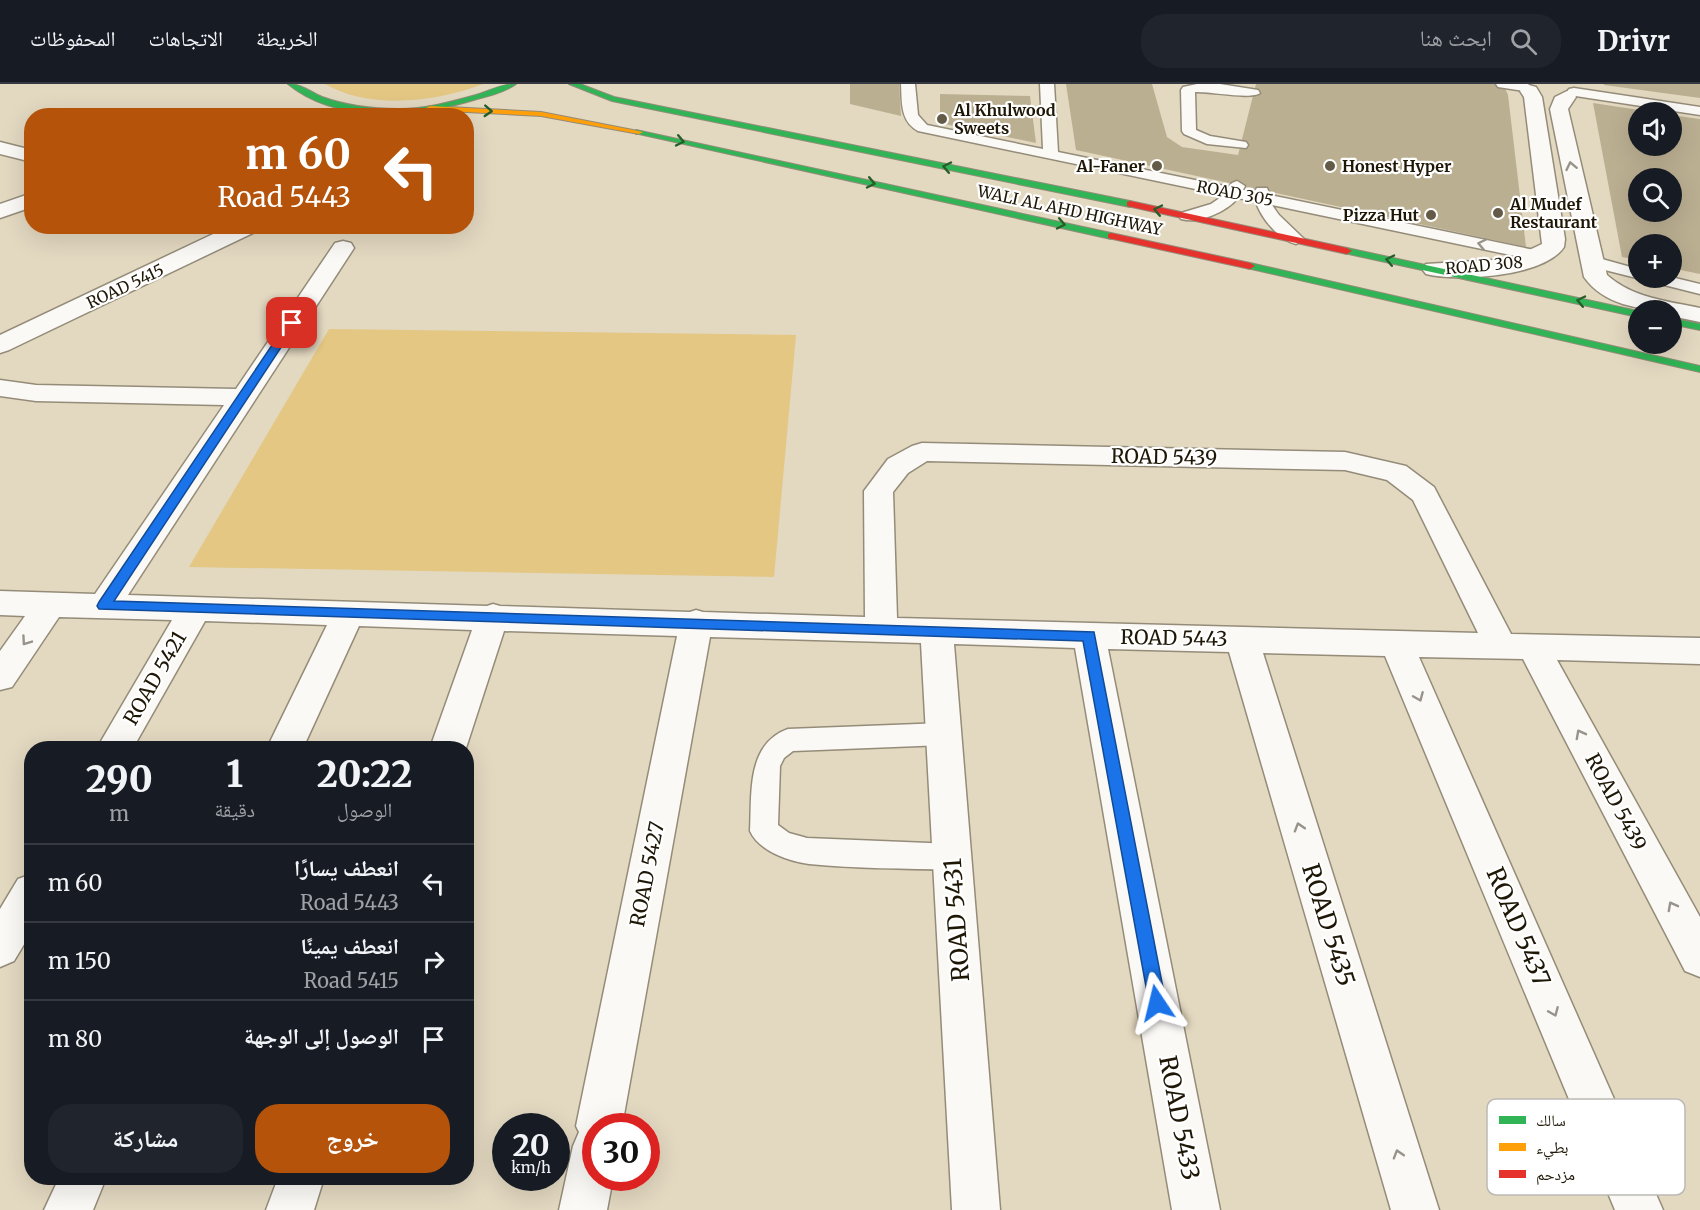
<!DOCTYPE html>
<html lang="ar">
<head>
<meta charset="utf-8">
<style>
  :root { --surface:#171b24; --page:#20242c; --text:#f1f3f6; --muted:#9ea1a6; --line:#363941; --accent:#b45309 }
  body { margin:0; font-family:Merriweather,"Noto Naskh Arabic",serif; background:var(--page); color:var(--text); direction:rtl; height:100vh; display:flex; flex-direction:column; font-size:22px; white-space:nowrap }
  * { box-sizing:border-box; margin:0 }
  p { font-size:20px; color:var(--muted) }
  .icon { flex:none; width:33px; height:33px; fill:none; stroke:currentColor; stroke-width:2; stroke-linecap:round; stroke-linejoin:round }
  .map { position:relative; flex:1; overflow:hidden; direction:ltr }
  .panel { position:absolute; left:24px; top:657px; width:450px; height:444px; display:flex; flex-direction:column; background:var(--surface); border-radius:24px; box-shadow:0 6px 24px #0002; direction:rtl }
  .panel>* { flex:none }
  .top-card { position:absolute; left:24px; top:24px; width:450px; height:126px; border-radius:24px; box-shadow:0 6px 24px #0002; direction:rtl; background:#b45309; color:#fff; overflow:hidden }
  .buttons { position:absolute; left:1628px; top:18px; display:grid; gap:12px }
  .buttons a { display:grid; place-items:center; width:54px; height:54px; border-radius:50%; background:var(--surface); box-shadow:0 6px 24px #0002; font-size:30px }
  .speed { position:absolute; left:492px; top:1029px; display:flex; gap:12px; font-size:30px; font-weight:700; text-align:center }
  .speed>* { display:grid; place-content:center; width:78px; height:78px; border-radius:50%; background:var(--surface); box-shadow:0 6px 24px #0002; line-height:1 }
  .speed small { font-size:15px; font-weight:400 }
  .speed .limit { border:9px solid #d22; background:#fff; color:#111 }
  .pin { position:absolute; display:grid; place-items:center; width:51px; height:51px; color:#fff; margin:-26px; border-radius:12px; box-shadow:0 3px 9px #0006 }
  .me { position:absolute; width:66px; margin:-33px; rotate:350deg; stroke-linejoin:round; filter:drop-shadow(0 0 4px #0008) }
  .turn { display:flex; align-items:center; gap:21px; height:126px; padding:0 24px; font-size:27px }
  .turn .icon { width:78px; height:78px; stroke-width:2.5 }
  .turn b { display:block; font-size:42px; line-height:51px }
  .eta { display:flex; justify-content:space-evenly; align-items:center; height:102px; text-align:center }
  .eta b { font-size:36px; font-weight:800; line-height:42px }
  .action { display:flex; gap:12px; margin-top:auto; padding:12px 24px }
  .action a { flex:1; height:69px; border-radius:24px; background:var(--accent); color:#fff; font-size:24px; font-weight:800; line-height:69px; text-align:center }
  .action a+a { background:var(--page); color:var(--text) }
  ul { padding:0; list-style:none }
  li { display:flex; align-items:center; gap:18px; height:78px; padding:0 24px; border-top:2px solid var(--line) }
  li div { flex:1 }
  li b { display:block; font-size:22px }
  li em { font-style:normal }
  header { display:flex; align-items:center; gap:36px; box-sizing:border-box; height:84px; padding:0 30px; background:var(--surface); border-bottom:2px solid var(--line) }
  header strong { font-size:28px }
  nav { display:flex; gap:33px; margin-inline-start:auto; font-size:21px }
  .search { width:420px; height:54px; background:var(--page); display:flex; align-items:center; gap:15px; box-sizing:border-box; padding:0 21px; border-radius:24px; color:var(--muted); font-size:22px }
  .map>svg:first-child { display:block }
  .green { fill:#e3c783 }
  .building { fill:#bbaf92; fill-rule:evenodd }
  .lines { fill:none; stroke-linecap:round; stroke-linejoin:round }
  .lane-casing { stroke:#948c79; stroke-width:3 }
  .street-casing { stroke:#948c79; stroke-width:3 }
  .fast-casing { stroke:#948c79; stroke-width:2 }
  .slow-casing { stroke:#948c79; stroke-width:2 }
  .jam-casing { stroke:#948c79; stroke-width:2 }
  .lane { fill:#fbf9f6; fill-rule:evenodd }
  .street { fill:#fbf9f6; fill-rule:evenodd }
  .fast { fill:#30b455; fill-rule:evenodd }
  .slow { fill:#ff9f0a; fill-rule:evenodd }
  .jam { fill:#e5322d; fill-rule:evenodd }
  .oneway { stroke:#265e2a }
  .oneway2 { stroke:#98938a }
  .route { fill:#1a73e8; stroke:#114b97; stroke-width:1.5 }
  .poi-dot { fill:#635b47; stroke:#fff; stroke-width:2 }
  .labels { text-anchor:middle; stroke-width:4.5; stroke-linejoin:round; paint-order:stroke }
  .far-poi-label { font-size:16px; font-weight:bold; fill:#1e1706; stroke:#fff; text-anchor:start }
  .far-street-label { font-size:16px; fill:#1e1706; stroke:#fff }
  .street-label { font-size:20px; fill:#1e1706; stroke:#fff }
  .near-street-label { font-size:24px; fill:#1e1706; stroke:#fff }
  .key { fill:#fff; stroke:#bcb9b4; stroke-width:1.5 }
  .key-label { font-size:16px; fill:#1e1706 }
</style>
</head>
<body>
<header>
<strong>Drivr</strong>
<div class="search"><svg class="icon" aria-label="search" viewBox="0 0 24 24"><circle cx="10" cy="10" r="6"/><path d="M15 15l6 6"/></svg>ابحث هنا</div>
<nav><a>الخريطة</a><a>الاتجاهات</a><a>المحفوظات</a></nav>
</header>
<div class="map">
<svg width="1700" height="1126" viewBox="0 0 1700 1126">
  <rect width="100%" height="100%" fill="#e3d8c0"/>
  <g class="green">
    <path d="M 325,0 L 483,0 C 437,18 369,26 325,0 Z"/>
    <polygon points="329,245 796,251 774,493 189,483"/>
  </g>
  <g class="building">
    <polygon points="850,0 899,0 901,32 850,20"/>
    <polygon points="1066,0 1152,0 1167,53 1182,63 1238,71 1256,0 1503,0 1508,11 1526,163 1076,66"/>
    <polygon points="1604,0 1700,0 1700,14 1604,1"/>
    <polygon points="940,10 1030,12 1036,59 940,39"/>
    <path d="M 1593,19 L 1646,27 L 1638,28 L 1638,62 L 1671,62 L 1671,31 L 1700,35 L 1700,190 L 1671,184 L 1671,160 L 1638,160 L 1638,176 L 1622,173 ZM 1638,94 L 1671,94 L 1671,128 L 1638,128 Z"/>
  </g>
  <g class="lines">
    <defs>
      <g id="lane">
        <path d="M 901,0 L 915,0 L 918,31 L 927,41 L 1043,65 L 1040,0 L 1054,0 L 1058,68 L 1229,103 L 1232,99 L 1237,97 L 1245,102 L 1243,106 L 1254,108 L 1257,104 L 1267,104 L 1270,111 L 1539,167 L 1547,172 L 1539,177 L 1272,121 L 1279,131 L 1304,155 L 1296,160 C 1279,156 1261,134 1256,118 L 1238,114 C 1226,128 1199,140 1181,135 L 1179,132 L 1181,129 L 1211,120 L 1224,111 L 918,47 C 900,37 902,18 901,0 Z"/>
        <path d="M 1197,0 L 1220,0 L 1258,6 L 1260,9 C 1252,16 1209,7 1195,8 L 1196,46 L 1210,52 L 1246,58 L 1248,61 L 1246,64 L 1207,60 L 1184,50 L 1182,47 L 1181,6 L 1183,3 Z"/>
        <polygon points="1496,0 1528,0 1531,3 1524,7 1498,3"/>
        <polygon points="1574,4 1700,23 1700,31 1569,11 1567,8 1569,5"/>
        <polygon points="1591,172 1638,185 1638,194 1671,193 1700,200 1700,210 1585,181 1583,177 1585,173"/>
        <path d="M 944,639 L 953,642 L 957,650 L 953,658 L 944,661 L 793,667 L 784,674 L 780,682 L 778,741 L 789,749 L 807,754 L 953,760 L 963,764 L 967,773 L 963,782 L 953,786 C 905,784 856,785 809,780 C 788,777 759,767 750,747 C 752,710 746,660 788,645 Z"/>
      </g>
      <g id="street">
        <path d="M 1529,1 L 1536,3 L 1542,13 L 1565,155 L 1564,163 C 1544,193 1458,198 1426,190 L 1422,185 L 1426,180 L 1510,175 L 1542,160 L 1524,13 L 1520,7 L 1522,3 Z"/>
        <path d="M 1567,7 L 1574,9 L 1576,13 L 1568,25 L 1607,191 C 1633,214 1667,217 1700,224 L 1700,238 L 1671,232 L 1671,226 C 1639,226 1604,221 1584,193 L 1550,25 L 1555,13 Z"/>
        <polygon points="0,58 32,66 32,78 0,70"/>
        <polygon points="32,109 32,123 0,134 0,120"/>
        <polygon points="230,142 260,142 257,147 9,266 0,269 0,251"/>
        <path d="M 343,157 L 351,159 L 354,164 L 128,511 L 487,522 L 493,520 L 500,522 L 690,528 L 696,526 L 703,528 L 865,533 L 864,407 L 888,375 L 912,362 L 922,359 L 1345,368 L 1406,382 L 1434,403 L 1511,550 L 1700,554 L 1700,580 L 1557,576 L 1700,833 L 1700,893 L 1685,887 L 1523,575 L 1419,573 L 1663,1126 L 1615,1126 L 1385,572 L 1263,569 L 1439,1126 L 1391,1126 L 1229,568 L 1108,565 L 1220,1126 L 1172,1126 L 1075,564 L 954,560 L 1000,1126 L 952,1126 L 921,559 L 710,553 L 622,1042 L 596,1042 L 596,1094 L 613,1094 L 607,1126 L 559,1126 L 573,1062 L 579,1048 L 576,1042 L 677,552 L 504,547 L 466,664 L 430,664 L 472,546 L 359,542 L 303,664 L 267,664 L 327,541 L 205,537 L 133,664 L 97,664 L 172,536 L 59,533 L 12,603 L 0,606 L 0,567 L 25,532 L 0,531 L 0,507 L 95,510 L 224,321 L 36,317 L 0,312 L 0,296 L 36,301 L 236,305 L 335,159 ZM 927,377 L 1345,386 L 1387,396 L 1413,416 L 1478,549 L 897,534 L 893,408 L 908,389 Z"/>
        <polygon points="32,790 32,847 14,877 0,883 0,825 18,795"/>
        <polygon points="59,1094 106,1094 93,1126 44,1126"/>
        <polygon points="278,1094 324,1094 314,1126 266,1126"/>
      </g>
      <g id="fast">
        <path d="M 288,0 C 302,0 310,8 322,13 C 347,22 373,25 399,25 C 425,25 451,18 476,11 C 490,7 501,0 516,0 C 505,8 490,12 477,15 C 420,33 338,41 288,0 Z"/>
        <polygon points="569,0 580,0 614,13 1130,117 1134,120 1130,123 612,17"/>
        <polygon points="636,46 1111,149 1116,152 1111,155 639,50 636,50"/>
        <polygon points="1347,164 1638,227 1638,233 1344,169 1342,167"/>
        <polygon points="1250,179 1700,282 1700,288 1247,184 1247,180"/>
        <polygon points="1671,234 1700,240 1700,246 1671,240"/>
      </g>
      <polygon id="slow" points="430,22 541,28 643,48 639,50 541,32 427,26 426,24"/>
      <g id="jam">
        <polygon points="1130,117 1347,164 1352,167 1347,170 1127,122 1127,118"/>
        <polygon points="1111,149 1250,179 1255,182 1250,185 1108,154 1108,150"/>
      </g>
    </defs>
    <use href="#lane" class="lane-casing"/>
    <use href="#street" class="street-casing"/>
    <use href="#fast" class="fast-casing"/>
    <use href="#slow" class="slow-casing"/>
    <use href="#jam" class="jam-casing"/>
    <use href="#lane" class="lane"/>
    <use href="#street" class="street"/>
    <use href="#fast" class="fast"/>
    <use href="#slow" class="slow"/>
    <use href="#jam" class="jam"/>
  </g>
  <defs><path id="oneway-chevron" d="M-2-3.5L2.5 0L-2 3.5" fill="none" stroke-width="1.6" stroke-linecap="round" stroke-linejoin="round" transform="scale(1.5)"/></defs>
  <g class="oneway">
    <use href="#oneway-chevron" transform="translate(488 27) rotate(3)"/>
    <use href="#oneway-chevron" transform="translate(680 57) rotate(12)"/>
    <use href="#oneway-chevron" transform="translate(947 83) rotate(-168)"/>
    <use href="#oneway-chevron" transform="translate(871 99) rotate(12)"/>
    <use href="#oneway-chevron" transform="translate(1158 126) rotate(-168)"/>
    <use href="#oneway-chevron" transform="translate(1061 140) rotate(12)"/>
    <use href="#oneway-chevron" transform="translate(1390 176) rotate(-168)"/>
    <use href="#oneway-chevron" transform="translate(1581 217) rotate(-168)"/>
  </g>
  <g class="oneway2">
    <use href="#oneway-chevron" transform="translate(1571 82) rotate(-102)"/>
    <use href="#oneway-chevron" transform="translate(1482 160) rotate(-168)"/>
    <use href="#oneway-chevron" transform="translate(26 557) rotate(125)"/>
    <use href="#oneway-chevron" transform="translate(1419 613) rotate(67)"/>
    <use href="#oneway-chevron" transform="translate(1580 650) rotate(-118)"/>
    <use href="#oneway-chevron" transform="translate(1299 743) rotate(-107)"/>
    <use href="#oneway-chevron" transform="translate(1672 822) rotate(-118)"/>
    <use href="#oneway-chevron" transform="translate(1554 928) rotate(67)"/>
    <use href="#oneway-chevron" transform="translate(1398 1070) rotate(-107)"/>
  </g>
  <polygon class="route" points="289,236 297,239 114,517 1094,548 1166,919 1164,926 1157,928 1151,926 1149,919 1083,557 99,525 97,522 99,518"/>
  <g class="poi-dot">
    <circle cx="942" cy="35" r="6"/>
    <circle cx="1157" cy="82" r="6"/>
    <circle cx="1330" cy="82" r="6"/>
    <circle cx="1498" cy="129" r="6"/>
    <circle cx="1431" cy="131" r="6"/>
  </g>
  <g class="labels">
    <g class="far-poi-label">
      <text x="954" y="32">Al Khulwood<tspan x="954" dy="18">Sweets</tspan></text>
      <text x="1145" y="88" text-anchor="end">Al-Faner</text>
      <text x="1342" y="88">Honest Hyper</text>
      <text x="1510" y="126">Al Mudef<tspan x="1510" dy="18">Restaurant</tspan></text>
      <text x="1419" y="137" text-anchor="end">Pizza Hut</text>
    </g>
    <g class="far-street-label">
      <text transform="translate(1235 109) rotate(11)" y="6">ROAD 305</text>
      <text transform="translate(1070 126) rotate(12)" y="6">WALI AL AHD HIGHWAY</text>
      <text transform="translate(1484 181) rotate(-5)" y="6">ROAD 308</text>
      <text transform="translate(125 202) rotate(-25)" y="6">ROAD 5415</text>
    </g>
    <g class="street-label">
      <text transform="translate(1164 373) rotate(1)" y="7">ROAD 5439</text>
      <text transform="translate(1174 554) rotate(1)" y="7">ROAD 5443</text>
      <text transform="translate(155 594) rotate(-60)" y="7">ROAD 5421</text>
      <text transform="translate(1616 718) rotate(62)" y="7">ROAD 5439</text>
      <text transform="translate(647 790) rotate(-79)" y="7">ROAD 5427</text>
    </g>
    <g class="near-street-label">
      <text transform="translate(957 836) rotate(-94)" y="8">ROAD 5431</text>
      <text transform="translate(1328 841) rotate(73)" y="8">ROAD 5435</text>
      <text transform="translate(1518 843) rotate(67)" y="8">ROAD 5437</text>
      <text transform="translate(1179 1034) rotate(79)" y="8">ROAD 5433</text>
    </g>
  </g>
  <rect x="1487" y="1015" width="198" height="96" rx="9" class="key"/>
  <rect x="1499" y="1032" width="27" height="8" fill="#30b455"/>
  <rect x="1499" y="1059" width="27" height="8" fill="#ff9f0a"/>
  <rect x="1499" y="1086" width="27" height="8" fill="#e5322d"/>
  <g class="key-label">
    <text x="1536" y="1042">سالك</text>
    <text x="1536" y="1069">بطيء</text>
    <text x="1536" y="1096">مزدحم</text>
  </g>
</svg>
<div class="buttons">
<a><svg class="icon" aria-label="sound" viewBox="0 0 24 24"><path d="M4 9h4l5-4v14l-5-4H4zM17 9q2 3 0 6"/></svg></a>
<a><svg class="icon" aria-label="search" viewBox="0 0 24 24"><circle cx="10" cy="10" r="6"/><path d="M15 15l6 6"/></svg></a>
<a>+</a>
<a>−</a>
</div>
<div class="speed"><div>20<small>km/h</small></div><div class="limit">30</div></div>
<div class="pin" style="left:292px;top:239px;background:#d93025"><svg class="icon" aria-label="arrive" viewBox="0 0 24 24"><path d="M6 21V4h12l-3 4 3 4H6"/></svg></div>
<svg class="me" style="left:1157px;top:919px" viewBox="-20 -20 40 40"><path d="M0-17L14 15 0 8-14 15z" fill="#1a73e8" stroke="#fff" stroke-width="4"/></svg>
<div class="top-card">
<div class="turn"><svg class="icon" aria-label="left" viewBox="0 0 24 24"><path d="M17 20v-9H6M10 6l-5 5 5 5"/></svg><div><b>60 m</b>Road 5443</div></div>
</div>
<section class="panel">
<div class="eta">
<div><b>20:22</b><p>الوصول</p></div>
<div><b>1</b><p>دقيقة</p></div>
<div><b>290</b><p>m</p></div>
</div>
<ul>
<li><svg class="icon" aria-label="left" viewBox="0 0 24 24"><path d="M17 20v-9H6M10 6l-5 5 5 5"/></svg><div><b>انعطف يسارًا</b><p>Road 5443</p></div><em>60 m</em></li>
<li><svg class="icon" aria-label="right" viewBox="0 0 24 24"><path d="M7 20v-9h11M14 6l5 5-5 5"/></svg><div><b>انعطف يمينًا</b><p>Road 5415</p></div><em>150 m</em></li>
<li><svg class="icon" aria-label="arrive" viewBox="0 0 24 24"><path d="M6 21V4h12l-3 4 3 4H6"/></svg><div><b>الوصول إلى الوجهة</b></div><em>80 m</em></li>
</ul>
<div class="action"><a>خروج</a><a>مشاركة</a></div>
</section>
</div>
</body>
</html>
